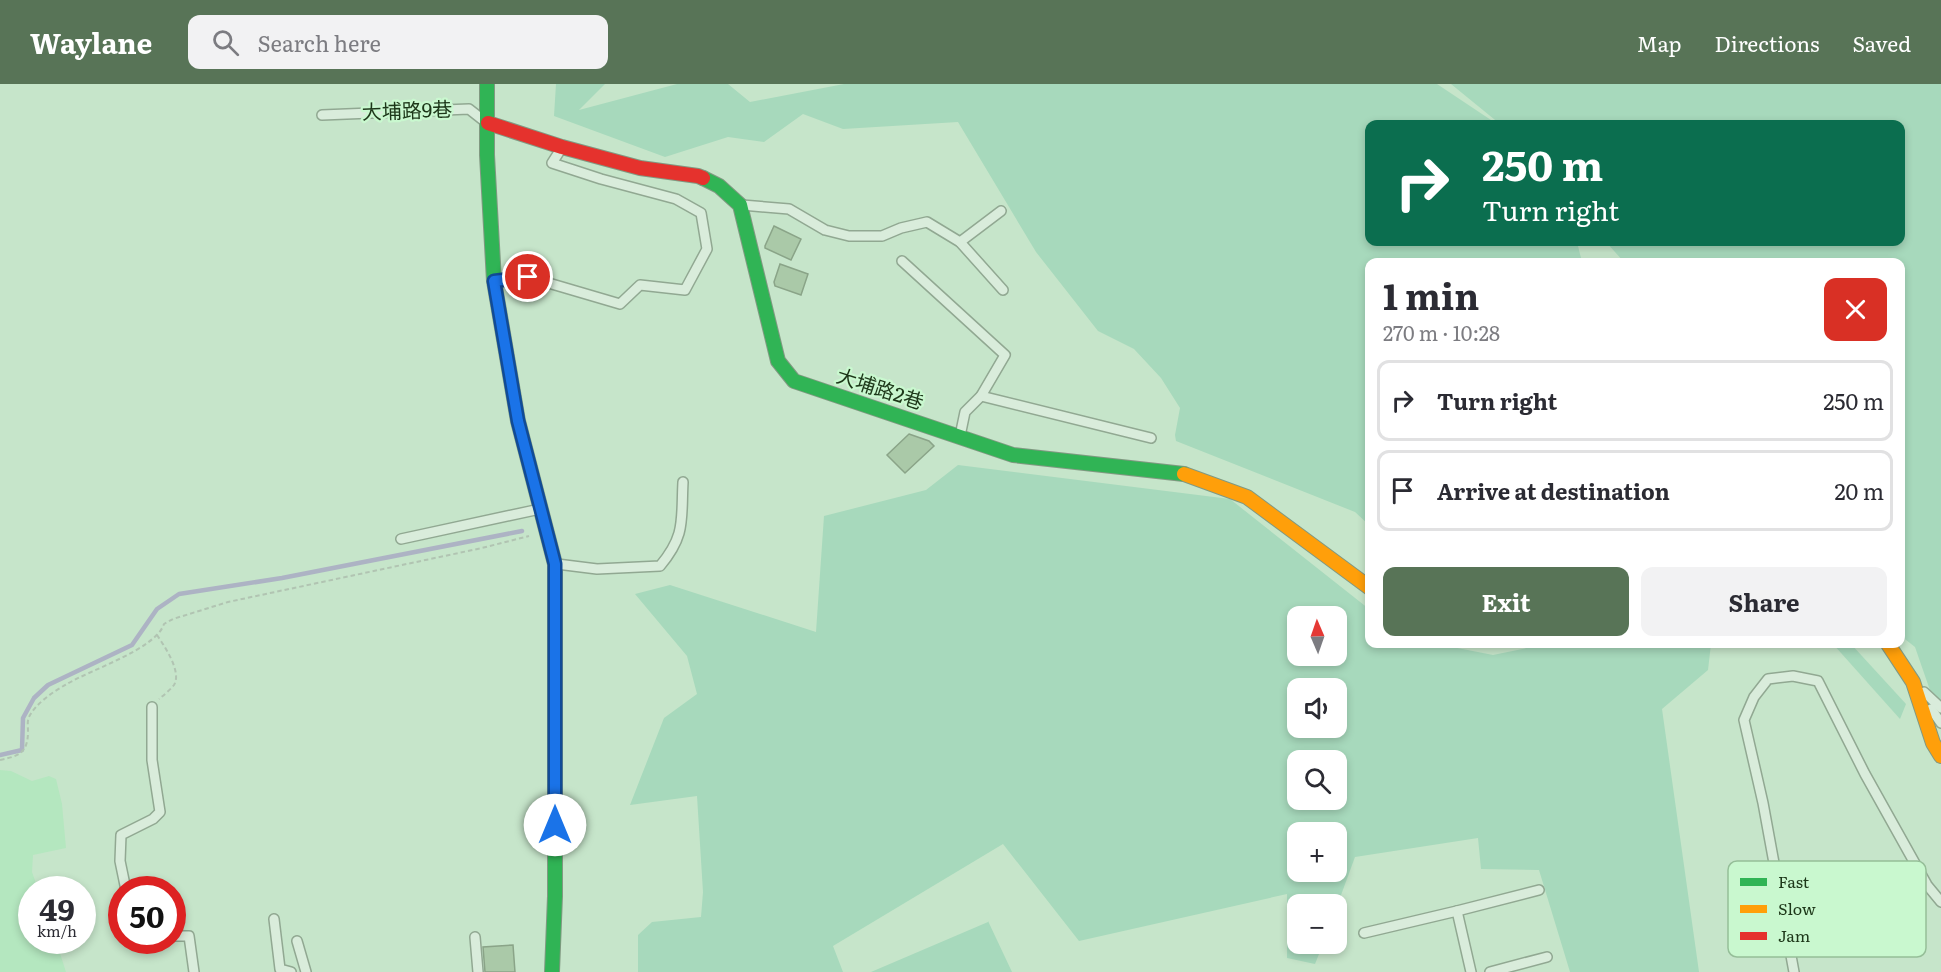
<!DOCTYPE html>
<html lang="en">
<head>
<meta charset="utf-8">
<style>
  :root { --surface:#fff; --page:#f2f2f3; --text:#2b2b33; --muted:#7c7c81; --line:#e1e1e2; --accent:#587457 }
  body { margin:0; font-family:Literata,"Noto Sans TC",serif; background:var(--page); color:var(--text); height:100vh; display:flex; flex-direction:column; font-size:22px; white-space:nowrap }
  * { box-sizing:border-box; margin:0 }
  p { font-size:20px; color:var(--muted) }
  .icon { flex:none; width:33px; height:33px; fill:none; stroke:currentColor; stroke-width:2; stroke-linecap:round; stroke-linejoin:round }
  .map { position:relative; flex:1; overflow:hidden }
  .drawer { position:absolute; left:1365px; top:174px; width:540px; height:390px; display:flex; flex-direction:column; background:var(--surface); border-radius:12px; box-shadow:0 3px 9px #0003 }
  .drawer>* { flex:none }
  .top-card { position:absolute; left:1365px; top:36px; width:540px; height:126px; border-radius:12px; box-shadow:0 3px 9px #0003; background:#0b6e4f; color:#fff; overflow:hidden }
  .needle { width:39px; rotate:358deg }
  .buttons { position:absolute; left:1287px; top:522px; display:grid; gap:12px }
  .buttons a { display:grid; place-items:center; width:60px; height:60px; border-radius:12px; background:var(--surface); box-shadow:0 3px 9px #0003; font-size:30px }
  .speed { position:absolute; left:18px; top:792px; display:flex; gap:12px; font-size:30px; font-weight:700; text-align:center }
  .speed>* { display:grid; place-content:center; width:78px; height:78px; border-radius:50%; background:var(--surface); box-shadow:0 3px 9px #0003; line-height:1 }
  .speed small { font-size:15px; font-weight:400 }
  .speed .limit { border:9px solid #d22; background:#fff; color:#111 }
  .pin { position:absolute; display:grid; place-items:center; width:51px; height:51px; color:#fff; margin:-26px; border:3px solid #fff; border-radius:50%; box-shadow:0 2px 6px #0007 }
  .me { position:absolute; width:66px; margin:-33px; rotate:0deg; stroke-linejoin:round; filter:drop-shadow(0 0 4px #0008) }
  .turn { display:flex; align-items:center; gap:21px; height:126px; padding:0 18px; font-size:27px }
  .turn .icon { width:78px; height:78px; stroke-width:2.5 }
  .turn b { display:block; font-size:42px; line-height:51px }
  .round { display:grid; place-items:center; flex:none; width:63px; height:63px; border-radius:12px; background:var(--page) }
  .headline { display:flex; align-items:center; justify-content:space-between; height:102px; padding:0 18px }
  h1 { font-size:36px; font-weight:700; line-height:45px }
  .primary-button { display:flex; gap:12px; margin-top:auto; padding:12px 18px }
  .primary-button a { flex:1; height:69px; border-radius:12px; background:var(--accent); color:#fff; font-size:24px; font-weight:700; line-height:69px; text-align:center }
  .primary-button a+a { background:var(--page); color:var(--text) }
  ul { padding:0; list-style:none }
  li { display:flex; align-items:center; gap:18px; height:81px; margin:0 12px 9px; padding:0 6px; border:3px solid var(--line); border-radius:12px }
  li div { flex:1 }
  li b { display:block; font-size:22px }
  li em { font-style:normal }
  header { display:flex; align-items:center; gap:36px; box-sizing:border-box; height:84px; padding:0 30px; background:var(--accent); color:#fff }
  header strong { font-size:28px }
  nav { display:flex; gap:33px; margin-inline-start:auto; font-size:21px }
  .search { width:420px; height:54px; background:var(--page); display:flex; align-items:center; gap:15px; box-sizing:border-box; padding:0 21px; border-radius:12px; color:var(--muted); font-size:22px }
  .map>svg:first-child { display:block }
  .farmland { fill:#b4e7bf }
  .green { fill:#a7d9bc; fill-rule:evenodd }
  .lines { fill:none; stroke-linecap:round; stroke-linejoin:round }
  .stream { stroke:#adb3c4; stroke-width:4.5 }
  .building { fill:#aac9a8; stroke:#8aa488; stroke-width:1.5 }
  .lane-casing { stroke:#91a892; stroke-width:12 }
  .fast-casing { stroke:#819982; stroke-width:16 }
  .slow-casing { stroke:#819982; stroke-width:16 }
  .jam-casing { stroke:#819982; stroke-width:16 }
  .path { stroke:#b1c4b2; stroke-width:2; stroke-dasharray:4.5 3; stroke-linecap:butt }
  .lane { stroke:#d9ecdb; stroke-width:9 }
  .fast { stroke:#30b455; stroke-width:14 }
  .slow { stroke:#ff9f0a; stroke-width:14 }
  .jam { stroke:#e5322d; stroke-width:14 }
  .route-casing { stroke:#114b97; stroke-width:15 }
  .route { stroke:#1a73e8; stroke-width:10 }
  .labels { text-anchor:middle; stroke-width:4.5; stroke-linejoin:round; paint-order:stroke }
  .street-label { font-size:20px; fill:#1d3719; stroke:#c9f8cf }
  .key { fill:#c9f8cf; stroke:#95be98; stroke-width:1.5 }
  .key-label { font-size:16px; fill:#1d3719 }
</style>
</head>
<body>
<header>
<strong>Waylane</strong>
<div class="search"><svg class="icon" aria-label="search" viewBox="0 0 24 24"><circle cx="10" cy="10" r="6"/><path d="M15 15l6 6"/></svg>Search here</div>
<nav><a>Map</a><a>Directions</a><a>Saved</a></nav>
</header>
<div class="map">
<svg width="1941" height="888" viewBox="0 0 1941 888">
  <rect width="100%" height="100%" fill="#c6e5ca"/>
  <polygon class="farmland" points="0,686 11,687 32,697 49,692 56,695 62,720 66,764 33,771 32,788 38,805 32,806 32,856 56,857 66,888 0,888"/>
  <g class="green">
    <polygon points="556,0 605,0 579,26 677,0 728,0 750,18 844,0 1437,0 1497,40 1370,40 1370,158 1577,158 1582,178 1370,178 1369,441 1355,428 1176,357 1175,351 1180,324 1161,294 1134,265 1098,247 1036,168 958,38 843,45 803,30 764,58 728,53 665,73 554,32"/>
    <polygon points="1451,0 1941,0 1941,638 1915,563 1901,552 1900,178 1624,178 1606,158 1900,158 1900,40 1500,40"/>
    <path d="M 958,381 L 1230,415 L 1369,525 L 1370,560 L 1437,560 L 1493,571 L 1546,560 L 1711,560 L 1708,586 L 1662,625 L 1699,888 L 1570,888 L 1539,786 L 1481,785 L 1478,754 L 1355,773 L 1337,822 L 1336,820 L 1298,820 L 1298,860 L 1323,860 L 1315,880 L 1287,874 L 1287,810 L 1079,857 L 1003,760 L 833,862 L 843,888 L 638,888 L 638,851 L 652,838 L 701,833 L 703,808 L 697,712 L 630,721 L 664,634 L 697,610 L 687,572 L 635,510 L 670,501 L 816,548 L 824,432 L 926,406 ZM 1298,532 L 1336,532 L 1336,572 L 1298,572 ZM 1298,604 L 1336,604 L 1336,644 L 1298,644 ZM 1298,676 L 1336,676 L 1336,716 L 1298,716 ZM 1298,748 L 1336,748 L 1336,788 L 1298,788 Z"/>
    <polygon points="1833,560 1851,560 1906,620 1900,635"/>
    <polygon points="988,837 1012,888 871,888 988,838"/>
  </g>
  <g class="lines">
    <polyline class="stream" points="0,671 22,666 23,634 34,614 48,601 132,561 157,525 179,510 282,494 522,447"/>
  </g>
  <g class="building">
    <polygon points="774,142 801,155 791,176 765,164 765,162"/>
    <polygon points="780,180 808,190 801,211 775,202 774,198"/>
    <polygon points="909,350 929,357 934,362 905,389 887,371"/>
    <polygon points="513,861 515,888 485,888 483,863"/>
  </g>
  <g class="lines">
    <defs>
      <g id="lane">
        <polyline points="322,31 469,25 483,36"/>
        <polyline points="742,121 789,125 825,146 849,152 882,152 901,144 927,138 960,158 1003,206"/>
        <polyline points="960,158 1001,127"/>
        <polyline points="902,177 1005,271 981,312 965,328 960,352"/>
        <polyline points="496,196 528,193 620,220 640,201 685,206 707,165 701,129 676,115 601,95 552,79 561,65"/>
        <polyline points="981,312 1151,354"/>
        <polyline points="401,455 540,425"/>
        <path d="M 557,480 L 597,485 L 660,482 C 686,451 681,436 683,398"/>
        <polyline points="1924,608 1941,624"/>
        <polyline points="1931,625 1941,639"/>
        <polyline points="126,806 120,777 121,751 153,735 160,728 152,676 152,623"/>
        <polyline points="1457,827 1471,888"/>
        <polyline points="274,835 280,885 291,888"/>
        <polyline points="1364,849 1457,827 1539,806"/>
        <polyline points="172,852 189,852 194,888"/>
        <polyline points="475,853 478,888"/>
        <polyline points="297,857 306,888"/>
        <polyline points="1490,888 1547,873"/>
        <polyline points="1794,888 1763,719 1744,636 1754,613 1768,595 1793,592 1818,597 1865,690 1927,801 1941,818"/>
      </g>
      <g id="fast">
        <polyline points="487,0 487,71 494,197 518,337 555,480 555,506"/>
        <polyline points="703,94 719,102 740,121 778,277 794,297 1013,371 1184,390"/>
        <polyline points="552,888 555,812 555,686"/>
      </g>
      <g id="slow">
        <polyline points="1184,390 1247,413 1370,504"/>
        <polyline points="1888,560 1913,598 1933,659 1941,672"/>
      </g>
      <g id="jam">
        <polyline points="488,39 562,63 640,84 698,92 703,94"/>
        <polyline points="555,506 555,686"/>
      </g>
    </defs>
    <use href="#lane" class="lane-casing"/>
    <use href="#fast" class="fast-casing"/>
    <use href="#slow" class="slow-casing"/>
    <use href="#jam" class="jam-casing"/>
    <g class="path">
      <path d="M 157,551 C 165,563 182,588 174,601 C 170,606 164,611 159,615"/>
      <path d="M 0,676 C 19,672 28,669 28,647 C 28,643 27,637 29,633 C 35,620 54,607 67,600 C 90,586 156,565 164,540 L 173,535 L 228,518 L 482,464 L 529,452"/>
    </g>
    <use href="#lane" class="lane"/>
    <use href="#fast" class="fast"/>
    <use href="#slow" class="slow"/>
    <use href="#jam" class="jam"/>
  </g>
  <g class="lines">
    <defs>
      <polyline id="route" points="528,193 494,197 518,337 555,480 555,741"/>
    </defs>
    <use href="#route" class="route-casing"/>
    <use href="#route" class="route"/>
  </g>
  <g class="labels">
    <g class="street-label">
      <text transform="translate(407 27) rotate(-2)" y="7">大埔路9巷</text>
      <text transform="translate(880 305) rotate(18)" y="7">大埔路2巷</text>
    </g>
  </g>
  <rect x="1728" y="777" width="198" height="96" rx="9" class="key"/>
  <rect x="1740" y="794" width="27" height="8" fill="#30b455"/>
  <rect x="1740" y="821" width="27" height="8" fill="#ff9f0a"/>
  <rect x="1740" y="848" width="27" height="8" fill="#e5322d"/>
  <g class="key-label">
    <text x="1778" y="804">Fast</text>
    <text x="1778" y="831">Slow</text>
    <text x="1778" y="858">Jam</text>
  </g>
</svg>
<div class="buttons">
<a><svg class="needle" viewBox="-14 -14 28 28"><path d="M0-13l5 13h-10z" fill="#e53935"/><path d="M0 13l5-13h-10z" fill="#7c7c81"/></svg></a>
<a><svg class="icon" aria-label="sound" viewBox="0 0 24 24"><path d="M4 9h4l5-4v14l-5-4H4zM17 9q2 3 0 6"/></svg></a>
<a><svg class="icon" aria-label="search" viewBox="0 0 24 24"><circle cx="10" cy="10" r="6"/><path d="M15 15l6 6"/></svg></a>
<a>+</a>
<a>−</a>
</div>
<div class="speed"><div>49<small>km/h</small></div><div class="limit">50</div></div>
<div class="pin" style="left:528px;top:193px;background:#d93025"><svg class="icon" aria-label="arrive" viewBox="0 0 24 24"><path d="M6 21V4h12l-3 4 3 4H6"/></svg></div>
<svg class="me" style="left:555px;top:741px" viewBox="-20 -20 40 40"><circle r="19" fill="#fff"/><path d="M0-13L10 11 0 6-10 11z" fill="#1a73e8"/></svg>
<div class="top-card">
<div class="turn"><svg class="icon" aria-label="right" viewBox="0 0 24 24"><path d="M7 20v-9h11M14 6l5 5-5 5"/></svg><div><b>250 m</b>Turn right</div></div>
</div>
<section class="drawer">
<div class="headline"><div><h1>1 min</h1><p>270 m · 10:28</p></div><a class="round" style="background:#d93025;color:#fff"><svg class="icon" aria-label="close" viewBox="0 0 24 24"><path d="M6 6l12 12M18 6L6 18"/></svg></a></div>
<ul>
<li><svg class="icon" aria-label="right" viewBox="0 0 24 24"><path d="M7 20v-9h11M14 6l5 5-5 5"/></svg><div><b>Turn right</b></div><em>250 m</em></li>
<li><svg class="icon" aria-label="arrive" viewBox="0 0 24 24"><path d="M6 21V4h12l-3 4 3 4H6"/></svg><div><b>Arrive at destination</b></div><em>20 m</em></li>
</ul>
<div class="primary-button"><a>Exit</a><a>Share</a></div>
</section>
</div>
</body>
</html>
